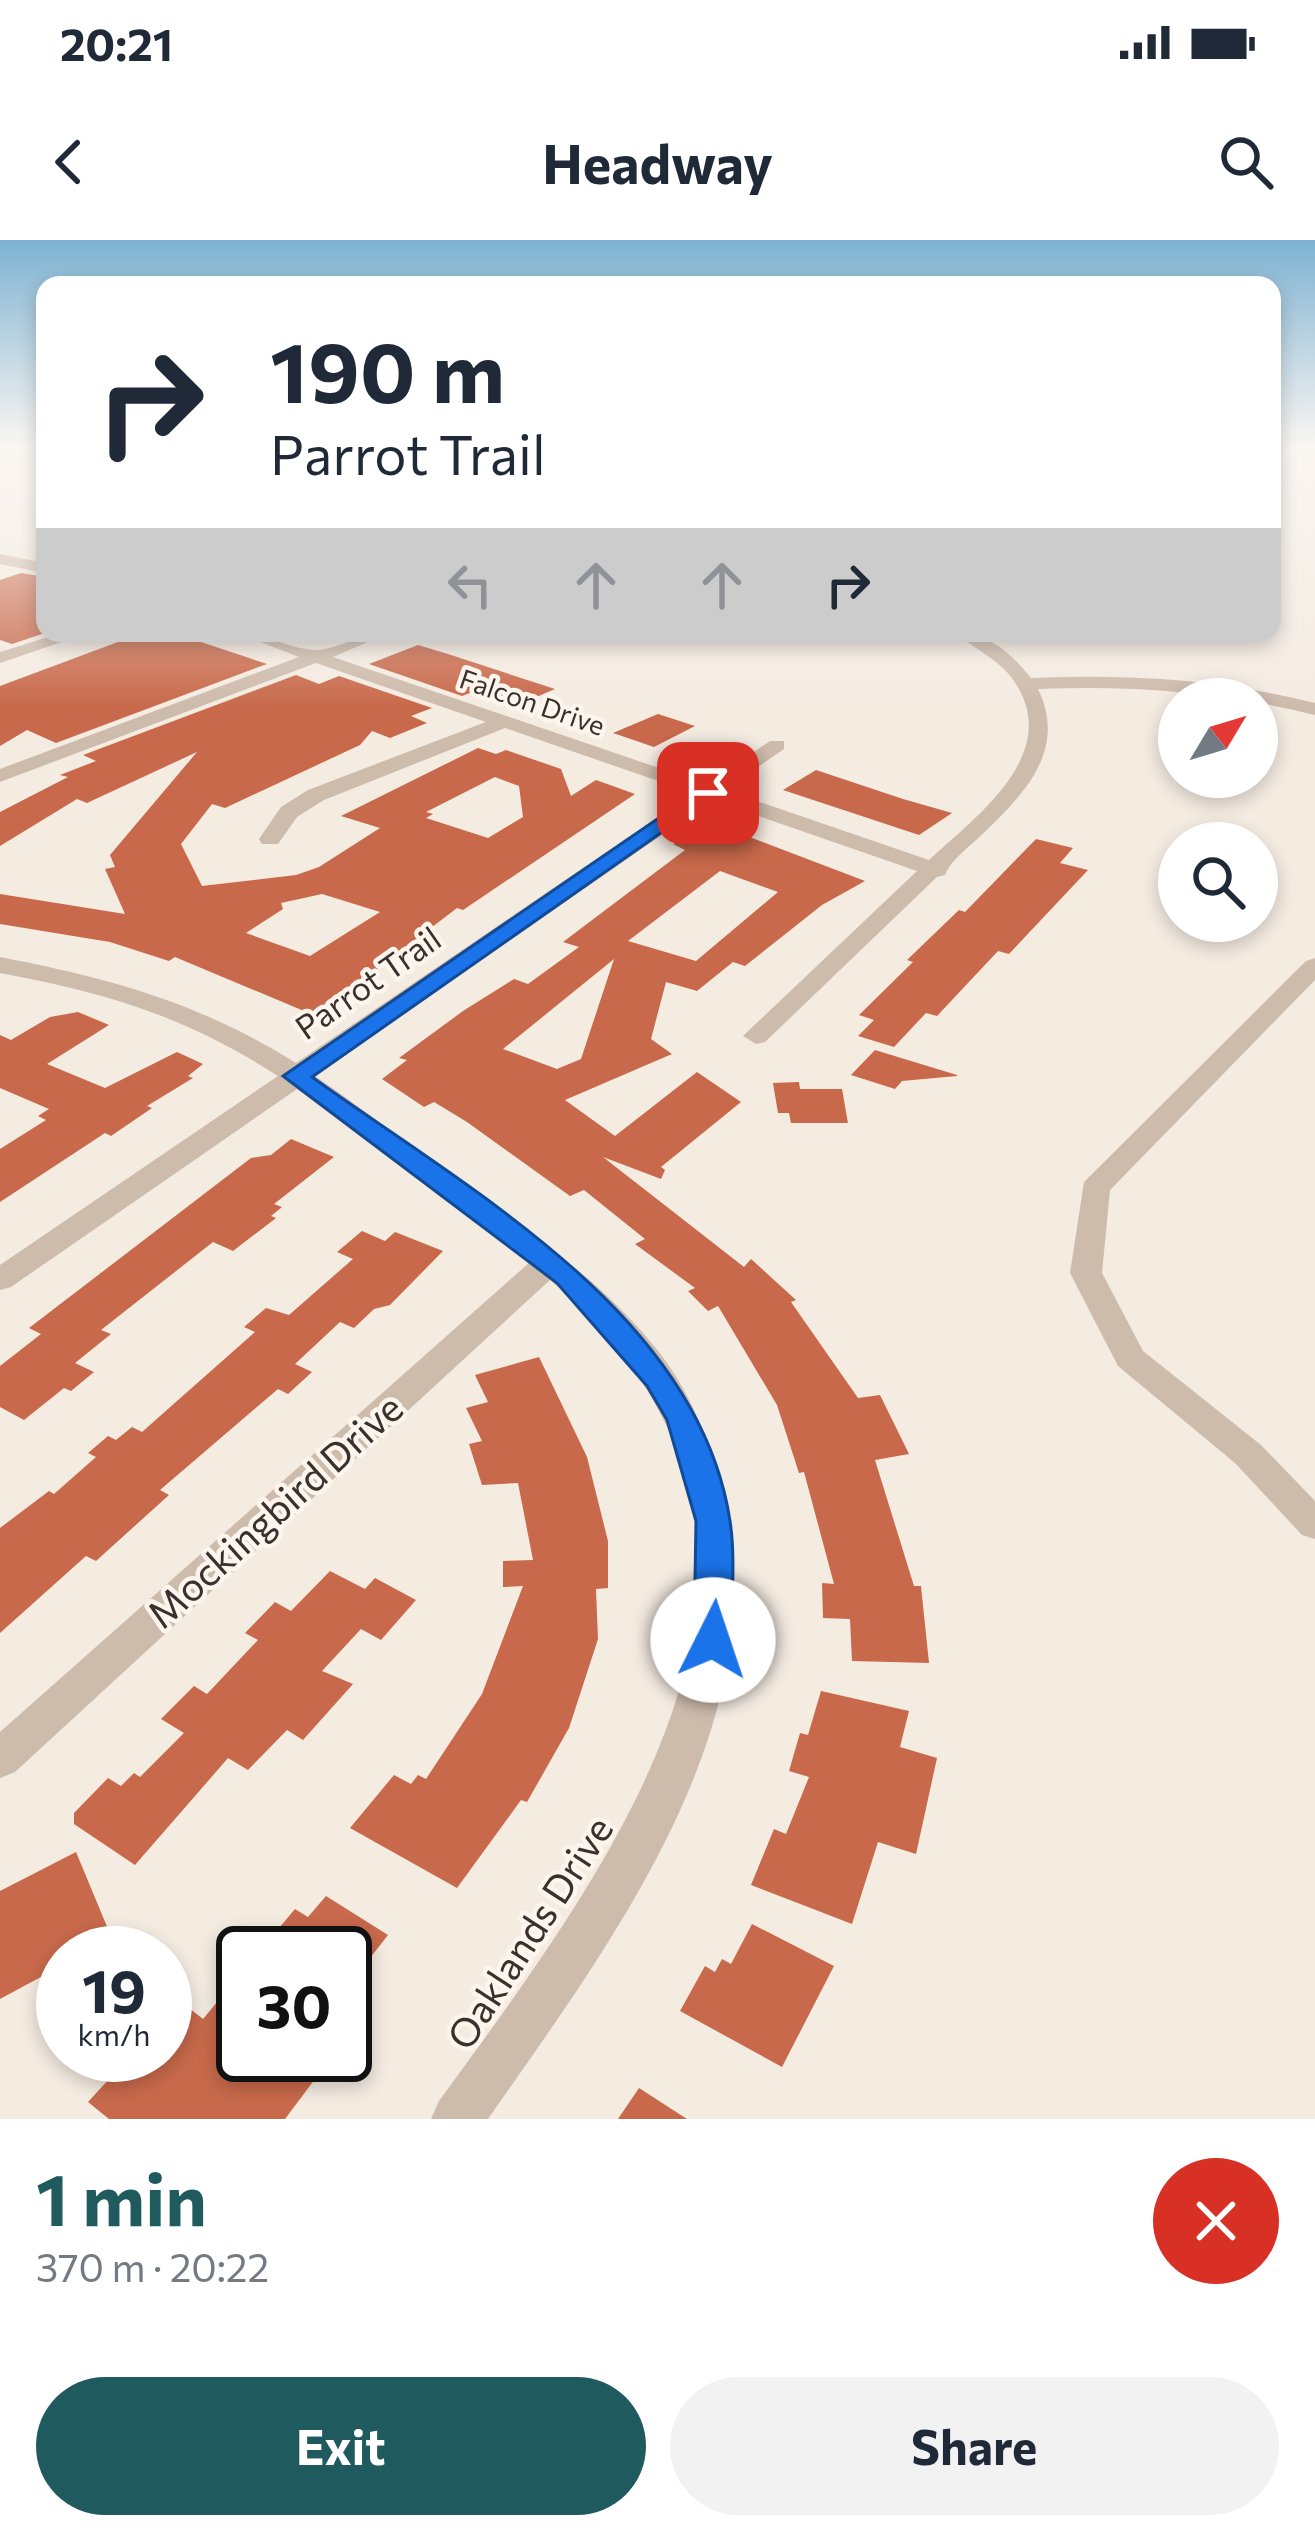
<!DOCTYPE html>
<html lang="en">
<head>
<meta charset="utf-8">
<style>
  :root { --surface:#fff; --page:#f2f2f3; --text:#1f2937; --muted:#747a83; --accent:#1f5a5e }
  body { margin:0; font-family:Commissioner,sans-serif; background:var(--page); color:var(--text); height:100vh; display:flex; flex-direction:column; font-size:45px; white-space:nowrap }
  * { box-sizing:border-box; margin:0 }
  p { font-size:39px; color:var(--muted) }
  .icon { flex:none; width:66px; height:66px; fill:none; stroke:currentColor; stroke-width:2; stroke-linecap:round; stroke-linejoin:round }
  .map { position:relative; height:1879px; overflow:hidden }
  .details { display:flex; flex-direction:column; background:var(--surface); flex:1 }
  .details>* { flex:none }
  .guide { position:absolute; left:36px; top:36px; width:1245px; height:366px; border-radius:24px; box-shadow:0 6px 18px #0003; background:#fff; color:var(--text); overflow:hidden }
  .needle { width:78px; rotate:52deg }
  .fabs { position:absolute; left:1158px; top:438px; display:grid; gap:24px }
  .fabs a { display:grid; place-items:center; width:120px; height:120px; border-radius:50%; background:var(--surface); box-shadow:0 6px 18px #0003; font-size:60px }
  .speed { position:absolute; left:36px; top:1686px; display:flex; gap:24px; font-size:60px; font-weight:700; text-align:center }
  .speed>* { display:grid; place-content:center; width:156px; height:156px; border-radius:50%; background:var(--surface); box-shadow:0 6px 18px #0003; line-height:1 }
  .speed small { font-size:30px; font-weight:400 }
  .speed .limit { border:6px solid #111; border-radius:18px; background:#fff; color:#111 }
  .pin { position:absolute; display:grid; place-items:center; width:102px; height:102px; color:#fff; margin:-51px; border-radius:24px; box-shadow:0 6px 18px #0006 }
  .me { position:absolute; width:132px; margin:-66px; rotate:4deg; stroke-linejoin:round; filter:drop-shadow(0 0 9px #0008) }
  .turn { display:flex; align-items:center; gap:42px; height:252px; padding:0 36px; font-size:54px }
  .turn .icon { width:156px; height:156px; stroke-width:2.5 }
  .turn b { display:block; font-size:84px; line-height:102px }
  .lanes { display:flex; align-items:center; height:114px; padding:0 36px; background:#0003; justify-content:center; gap:60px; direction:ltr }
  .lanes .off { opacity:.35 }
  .round { display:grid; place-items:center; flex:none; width:126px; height:126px; border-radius:63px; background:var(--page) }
  .summary { display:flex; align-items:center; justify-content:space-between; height:204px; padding:0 36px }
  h1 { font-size:72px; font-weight:700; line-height:90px; color:var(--accent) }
  .cta { display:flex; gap:24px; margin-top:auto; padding:24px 36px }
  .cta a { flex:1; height:138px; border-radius:72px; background:var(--accent); color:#fff; font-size:48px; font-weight:700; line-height:138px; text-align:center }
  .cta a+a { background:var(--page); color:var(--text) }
  .status { display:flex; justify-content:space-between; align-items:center; height:84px; padding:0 60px; background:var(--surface); direction:ltr }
  .status svg { height:33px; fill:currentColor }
  header { display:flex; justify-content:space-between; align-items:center; height:156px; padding:0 36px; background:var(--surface); font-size:54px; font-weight:700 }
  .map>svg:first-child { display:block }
  .building { fill:#c8694b; fill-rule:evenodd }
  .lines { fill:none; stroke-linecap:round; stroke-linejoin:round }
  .minor { fill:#cdbbac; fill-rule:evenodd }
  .route { fill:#1a73e8; stroke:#114b97; stroke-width:3 }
  .labels { text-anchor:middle; stroke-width:9; stroke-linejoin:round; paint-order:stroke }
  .far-street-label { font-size:27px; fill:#3b302b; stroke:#fbf5ee }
  .street-label { font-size:33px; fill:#3b302b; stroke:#fbf5ee }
  .near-street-label { font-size:39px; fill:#3b302b; stroke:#fbf5ee }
</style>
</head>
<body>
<div class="status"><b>20:21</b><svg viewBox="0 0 49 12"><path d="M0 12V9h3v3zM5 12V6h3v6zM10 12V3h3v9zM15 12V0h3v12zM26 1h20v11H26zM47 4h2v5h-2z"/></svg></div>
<header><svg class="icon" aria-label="back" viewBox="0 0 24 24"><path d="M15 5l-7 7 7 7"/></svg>Headway<svg class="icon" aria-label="search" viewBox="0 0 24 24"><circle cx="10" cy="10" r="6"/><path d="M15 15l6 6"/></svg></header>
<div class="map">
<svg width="1315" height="1879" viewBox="0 0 1315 1879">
  <rect width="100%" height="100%" fill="#f4ebe1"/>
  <g class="building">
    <polygon points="21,333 45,337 45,393 12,404 0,400 0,340"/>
    <polygon points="142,393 174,393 267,424 56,503 27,490 0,506 0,446"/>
    <polygon points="418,405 448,414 555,449 520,464 478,450 462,456 369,424"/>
    <path d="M 296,435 L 319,444 L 339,436 L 432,468 L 411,476 L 427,483 L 390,498 L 372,491 L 360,505 L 225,568 L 212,564 L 181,604 L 202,646 L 296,635 L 319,627 L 380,588 L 341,576 L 478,508 L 496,514 L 506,510 L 561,529 L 571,556 L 596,540 L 635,554 L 463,670 L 457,668 L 316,776 L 175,717 L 169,721 L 110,702 L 0,684 L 0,654 L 125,674 L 105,629 L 115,627 L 110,615 L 197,512 L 87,563 L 77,559 L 0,606 L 0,572 L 68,537 L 60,535 L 96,521 L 83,515 ZM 495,537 L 519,546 L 523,577 L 488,598 L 426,578 L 433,574 L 426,572 ZM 322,654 L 380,672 L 310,716 L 246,693 L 283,669 L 281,663 Z"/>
    <polygon points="658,474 695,486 654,507 613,493"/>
    <polygon points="816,530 903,559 952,573 919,595 783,550"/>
    <path d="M 704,587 L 731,597 L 739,593 L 865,641 L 822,665 L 745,726 L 733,722 L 697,751 L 666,742 L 651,799 L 672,814 L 565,860 L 615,896 L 697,832 L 741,862 L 661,927 L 665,930 L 661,939 L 603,917 L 744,1027 L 751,1019 L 796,1060 L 791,1062 L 858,1158 L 880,1155 L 909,1214 L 875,1220 L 914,1346 L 921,1346 L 929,1423 L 852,1421 L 850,1379 L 823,1378 L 822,1343 L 834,1344 L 804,1232 L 799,1233 L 777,1165 L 718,1066 L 708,1071 L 688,1051 L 695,1048 L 635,1004 L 645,999 L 584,950 L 570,956 L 467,882 L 434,862 L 424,867 L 382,839 L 407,820 L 399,818 L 463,771 L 514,739 L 528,744 L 579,707 L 563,702 L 685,610 L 673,604 ZM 720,631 L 778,652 L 696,721 L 628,701 ZM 614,719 L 581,819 L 557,829 L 503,809 Z"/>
    <polygon points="1036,599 1073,608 1060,623 1088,630 1009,714 998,711 937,776 926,773 894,807 858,796 874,780 859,775 913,722 907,720 959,670 965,672"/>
    <polygon points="78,772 109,785 47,824 105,848 177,812 203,824 188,836 193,838 147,866 152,868 111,896 105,893 0,962 0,909 46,880 38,876 49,869 0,848 0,795 11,800 50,777"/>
    <polygon points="875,810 957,835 957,836 902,841 895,849 851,835"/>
    <polygon points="799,842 800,849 842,849 848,883 791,883 789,873 778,873 773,843"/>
    <polygon points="291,899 334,917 274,964 282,967 271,976 276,978 233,1011 213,1002 101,1090 111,1094 75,1123 94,1132 71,1151 64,1148 24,1180 0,1167 0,1126 41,1094 29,1088 251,918 271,915"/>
    <polygon points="362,991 385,1001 395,992 443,1011 390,1065 374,1069 354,1088 340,1082 295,1124 312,1132 288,1154 278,1149 160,1250 169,1255 96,1321 86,1316 0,1393 0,1288 49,1251 54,1254 96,1217 88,1213 108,1196 116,1200 132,1187 142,1192 255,1092 244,1087 266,1068 289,1075 353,1019 337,1012"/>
    <polygon points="539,1117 587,1217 608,1301 608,1348 596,1349 598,1399 569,1488 527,1562 521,1560 457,1648 350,1588 394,1535 411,1544 418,1535 426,1539 482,1454 523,1346 503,1347 503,1321 533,1320 518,1243 482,1245 469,1204 482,1201 466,1168 488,1162 475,1135"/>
    <polygon points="330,1331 365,1349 375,1338 416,1360 381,1400 361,1389 322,1431 353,1444 303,1500 287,1490 248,1530 228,1518 135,1625 74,1584 74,1573 108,1538 121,1546 134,1533 140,1537 184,1493 161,1479 194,1446 207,1454 258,1400 245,1393 275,1362 291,1371"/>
    <polygon points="821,1451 909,1471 900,1507 937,1518 916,1614 878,1602 852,1684 751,1645 774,1589 786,1594 809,1537 789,1531 800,1493 808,1495"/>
    <polygon points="76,1612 118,1713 63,1713 63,1725 0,1759 0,1651"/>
    <polygon points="326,1656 388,1695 345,1750 345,1713 258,1713 295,1669 308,1677"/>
    <polygon points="752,1684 834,1726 782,1827 680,1771 705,1726 715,1732 722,1719 731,1724"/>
    <polygon points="243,1731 243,1815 333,1815 285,1879 109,1879 88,1862 109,1839 98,1815 165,1815 165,1777 180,1761 203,1779"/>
    <polygon points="639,1848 687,1879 618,1879"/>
  </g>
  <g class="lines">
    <g class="minor">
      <polygon points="8,205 45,209 45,217 10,208"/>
      <polygon points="0,314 45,323 45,333 0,324"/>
      <polygon points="61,393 88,393 0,423 0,412"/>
      <path d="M 237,393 C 265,393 287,408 313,410 C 331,412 362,393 389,393 L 333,417 L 706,544 L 770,501 L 784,501 L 784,509 L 725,550 L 929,620 C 975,577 1064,514 1014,441 C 999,419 975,410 956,393 C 989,393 1011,413 1031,438 C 1128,434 1221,439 1315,463 L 1315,475 C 1224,452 1133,445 1038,449 C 1070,514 1017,561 975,601 C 964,611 949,623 945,635 L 937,637 L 765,802 L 756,804 L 743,796 L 917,631 L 712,560 L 315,836 C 365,870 412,908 462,944 C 528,991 596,1037 649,1100 C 682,1138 701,1180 716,1227 C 792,1465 617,1694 488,1879 L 431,1879 L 439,1861 C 620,1613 857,1302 550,1040 L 15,1532 L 0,1538 L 0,1492 L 529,1023 L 297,849 L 11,1047 L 0,1050 L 0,1025 L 278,836 C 185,776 107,753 0,733 L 0,717 C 112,739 198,762 296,823 L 693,553 L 505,488 L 324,560 L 297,577 L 278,604 L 262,604 L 259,599 L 281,567 L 308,550 L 486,482 L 316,423 L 0,542 L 0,529 L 299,417 Z"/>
      <polygon points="1315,718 1315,740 1110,950 1102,1033 1143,1111 1261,1205 1315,1261 1315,1299 1302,1295 1235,1223 1118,1126 1070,1033 1084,942 1306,721"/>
    </g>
  </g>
  <linearGradient id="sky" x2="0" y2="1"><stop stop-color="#7eb2d2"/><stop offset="0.44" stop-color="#faf6f2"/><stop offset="1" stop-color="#faf6f2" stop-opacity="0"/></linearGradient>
  <rect width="1315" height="468" fill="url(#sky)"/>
  <path class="route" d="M 701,549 L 718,553 L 312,837 C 467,949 699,1074 730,1281 C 736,1319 731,1362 731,1400 L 726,1410 L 713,1415 L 700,1410 L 694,1400 L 696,1281 L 667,1180 L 647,1146 L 557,1043 L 283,836 Z"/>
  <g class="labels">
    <g class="far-street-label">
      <text transform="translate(532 463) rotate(19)" y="9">Falcon Drive</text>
    </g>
    <g class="street-label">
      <text transform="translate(368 743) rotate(-35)" y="12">Parrot Trail</text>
    </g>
    <g class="near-street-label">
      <text transform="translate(275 1271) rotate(-42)" y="14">Mockingbird Drive</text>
      <text transform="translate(530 1693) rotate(-57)" y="14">Oaklands Drive</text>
    </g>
  </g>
</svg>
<div class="fabs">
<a><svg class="needle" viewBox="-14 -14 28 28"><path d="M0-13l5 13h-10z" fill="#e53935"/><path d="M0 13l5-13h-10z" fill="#747a83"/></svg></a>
<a><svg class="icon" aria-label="search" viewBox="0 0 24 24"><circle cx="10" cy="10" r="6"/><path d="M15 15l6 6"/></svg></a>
</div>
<div class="speed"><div>19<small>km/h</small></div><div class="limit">30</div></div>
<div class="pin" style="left:708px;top:553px;background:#d93025"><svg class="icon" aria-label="arrive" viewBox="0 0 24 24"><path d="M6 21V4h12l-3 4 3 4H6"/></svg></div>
<svg class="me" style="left:713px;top:1400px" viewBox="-20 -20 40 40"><circle r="19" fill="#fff"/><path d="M0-13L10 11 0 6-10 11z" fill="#1a73e8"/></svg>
<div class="guide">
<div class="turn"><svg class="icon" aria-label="right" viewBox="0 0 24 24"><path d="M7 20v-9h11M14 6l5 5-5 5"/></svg><div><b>190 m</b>Parrot Trail</div></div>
<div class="lanes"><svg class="icon off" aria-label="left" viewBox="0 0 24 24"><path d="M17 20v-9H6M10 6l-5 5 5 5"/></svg><svg class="icon off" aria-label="ahead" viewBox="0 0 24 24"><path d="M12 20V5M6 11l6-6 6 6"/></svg><svg class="icon off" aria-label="ahead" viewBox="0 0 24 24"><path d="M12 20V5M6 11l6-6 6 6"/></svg><svg class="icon" aria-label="right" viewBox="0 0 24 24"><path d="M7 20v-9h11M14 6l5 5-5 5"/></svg></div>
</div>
</div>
<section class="details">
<div class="summary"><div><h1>1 min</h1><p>370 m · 20:22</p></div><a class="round" style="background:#d93025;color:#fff"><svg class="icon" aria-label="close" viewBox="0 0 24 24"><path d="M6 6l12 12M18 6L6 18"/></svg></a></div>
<div class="cta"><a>Exit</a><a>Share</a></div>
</section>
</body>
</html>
